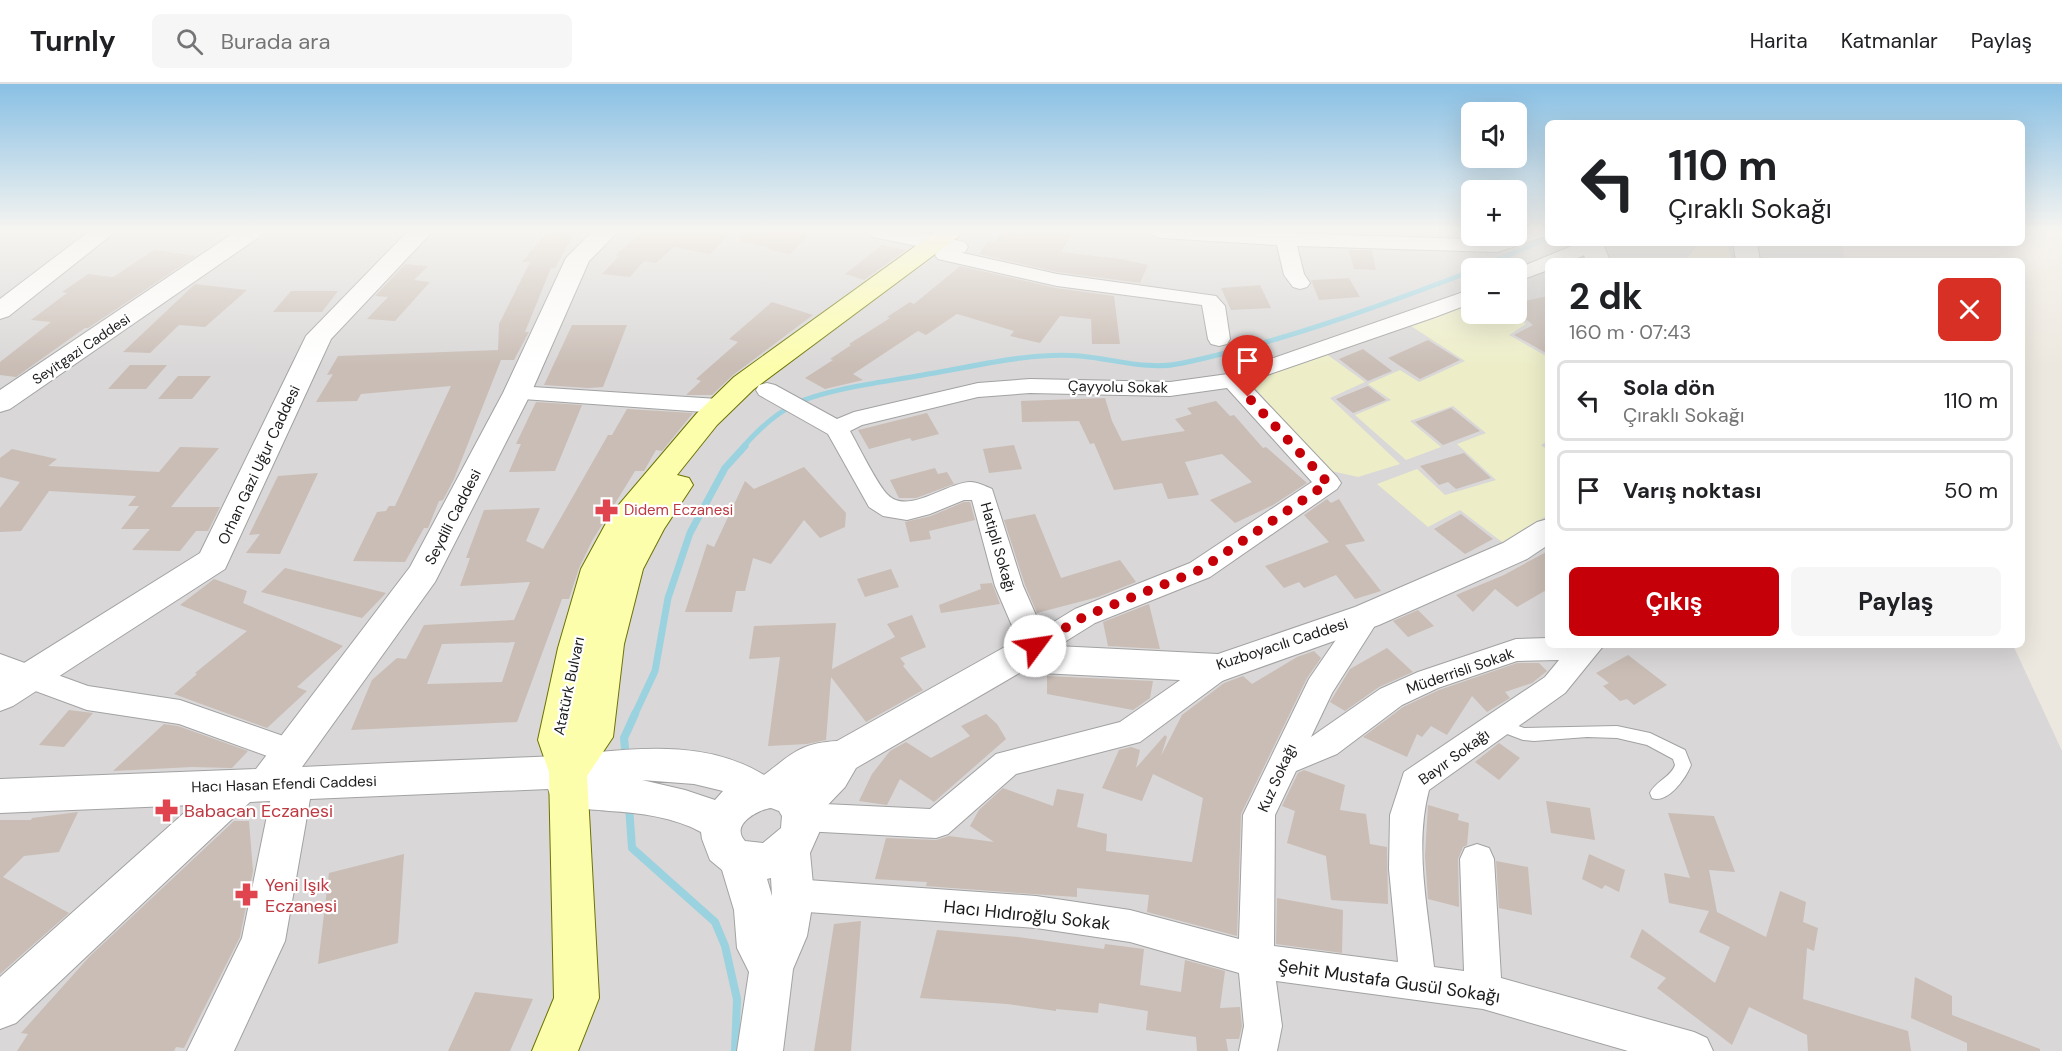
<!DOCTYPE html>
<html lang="tr">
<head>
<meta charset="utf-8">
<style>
  :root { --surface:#fff; --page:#f6f6f6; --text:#202124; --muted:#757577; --line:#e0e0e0; --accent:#c50008 }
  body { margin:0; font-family:"DM Sans",sans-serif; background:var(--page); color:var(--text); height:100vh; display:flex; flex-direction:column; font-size:22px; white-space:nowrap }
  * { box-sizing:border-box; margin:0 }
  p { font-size:20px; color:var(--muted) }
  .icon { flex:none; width:33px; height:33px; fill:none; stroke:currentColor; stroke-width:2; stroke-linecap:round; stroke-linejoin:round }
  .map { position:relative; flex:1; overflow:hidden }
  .panel { position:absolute; left:1545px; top:174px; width:480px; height:390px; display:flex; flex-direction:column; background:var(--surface); border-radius:9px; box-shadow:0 6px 24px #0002 }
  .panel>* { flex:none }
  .banner { position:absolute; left:1545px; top:36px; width:480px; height:126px; border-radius:9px; box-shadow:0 6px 24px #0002; background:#fff; color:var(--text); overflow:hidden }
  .fabs { position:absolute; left:1461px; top:18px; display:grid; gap:12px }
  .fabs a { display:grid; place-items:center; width:66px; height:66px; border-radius:9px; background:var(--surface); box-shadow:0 6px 24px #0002; font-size:30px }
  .pin { position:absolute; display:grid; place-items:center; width:51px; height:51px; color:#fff; margin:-62px -26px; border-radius:50% 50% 50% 0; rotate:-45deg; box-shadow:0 0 6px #0007 }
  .pin .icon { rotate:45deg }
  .me { position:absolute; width:66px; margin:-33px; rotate:59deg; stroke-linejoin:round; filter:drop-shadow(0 0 4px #0008) }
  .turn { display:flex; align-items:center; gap:21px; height:126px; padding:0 24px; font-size:27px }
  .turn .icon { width:78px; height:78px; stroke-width:2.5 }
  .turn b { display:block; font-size:42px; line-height:51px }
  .round { display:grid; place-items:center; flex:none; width:63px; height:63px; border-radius:9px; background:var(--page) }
  .overview { display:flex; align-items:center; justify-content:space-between; height:102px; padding:0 24px }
  h1 { font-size:36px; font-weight:700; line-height:45px }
  .action { display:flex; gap:12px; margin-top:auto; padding:12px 24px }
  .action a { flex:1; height:69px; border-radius:9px; background:var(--accent); color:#fff; font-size:24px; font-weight:700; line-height:69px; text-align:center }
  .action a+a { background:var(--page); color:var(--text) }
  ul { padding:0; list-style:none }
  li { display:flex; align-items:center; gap:18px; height:81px; margin:0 12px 9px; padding:0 12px; border:3px solid var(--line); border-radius:9px }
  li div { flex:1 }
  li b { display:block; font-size:22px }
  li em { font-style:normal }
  header { display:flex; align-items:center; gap:36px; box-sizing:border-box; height:84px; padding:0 30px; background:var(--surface); border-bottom:2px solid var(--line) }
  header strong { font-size:28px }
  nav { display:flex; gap:33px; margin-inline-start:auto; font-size:21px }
  .search { width:420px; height:54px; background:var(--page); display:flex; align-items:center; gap:15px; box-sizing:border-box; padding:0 21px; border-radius:9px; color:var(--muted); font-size:22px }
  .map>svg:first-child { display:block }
  .residential { fill:#d9d7d7; fill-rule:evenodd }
  .farmland { fill:#edeec8 }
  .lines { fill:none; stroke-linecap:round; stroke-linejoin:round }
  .stream-far2 { stroke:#9bd2df; stroke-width:5 }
  .stream-far1 { stroke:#9bd2df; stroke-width:7 }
  .stream { stroke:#9bd2df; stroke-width:8 }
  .building { fill:#c9bdb5; fill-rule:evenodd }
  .service-casing { stroke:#a2a2a2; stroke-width:2 }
  .minor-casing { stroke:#a2a2a2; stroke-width:2 }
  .tertiary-casing { stroke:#a2a2a2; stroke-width:2 }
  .secondary-casing { stroke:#6b7300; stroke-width:2 }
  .service { fill:#fff; fill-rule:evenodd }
  .minor { fill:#fff; fill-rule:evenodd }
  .tertiary { fill:#fff; fill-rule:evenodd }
  .secondary { fill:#fdfeac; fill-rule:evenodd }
  .route { stroke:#c50008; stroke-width:10; stroke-dasharray:0 18 }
  .labels { text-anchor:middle; stroke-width:4.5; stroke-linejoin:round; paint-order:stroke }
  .far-street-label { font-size:14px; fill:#1b1b1b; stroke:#fff }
  .street-label { font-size:15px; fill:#1b1b1b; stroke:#fff }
  .health-label { font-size:15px; fill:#be3a42; stroke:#fff; text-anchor:start }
  .near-health-label { font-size:18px; fill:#be3a42; stroke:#fff; text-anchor:start }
  .near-street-label { font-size:18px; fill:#1b1b1b; stroke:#fff }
</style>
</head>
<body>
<header>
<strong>Turnly</strong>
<div class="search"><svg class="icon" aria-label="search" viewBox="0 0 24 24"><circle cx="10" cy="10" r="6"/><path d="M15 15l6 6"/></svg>Burada ara</div>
<nav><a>Harita</a><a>Katmanlar</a><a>Paylaş</a></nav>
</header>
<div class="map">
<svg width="2062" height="967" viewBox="0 0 2062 967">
  <rect width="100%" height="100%" fill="#ede8df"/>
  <path class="residential" d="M 0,148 L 1471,148 L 1472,152 L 1516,152 L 1517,148 L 1548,148 L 1548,159 L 1842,159 L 1845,177 L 1548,177 L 1548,561 L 2013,561 L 2062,667 L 2062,967 L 0,967 ZM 1472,184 L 1516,184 L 1516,230 L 1472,230 Z"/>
  <g class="farmland">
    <polygon points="1700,159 1727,159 1732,177 1665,177 1686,175"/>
    <polygon points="1471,218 1472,230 1516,230 1526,240 1509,251 1548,273 1548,357 1541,361 1548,366 1548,431 1502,458 1460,426 1428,443 1377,400 1417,385 1445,411 1496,396 1457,360 1486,349 1453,322 1410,337 1441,363 1406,376 1355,331 1391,316 1368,300 1400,286 1419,298 1465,277 1411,242"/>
    <polygon points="1325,269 1365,298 1330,314 1400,380 1358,393 1331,387 1324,382 1248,296"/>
  </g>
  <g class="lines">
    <g class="stream-far2">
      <polyline points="1479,184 1548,154"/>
      <path d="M 743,363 C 760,344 779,326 804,316 C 843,302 886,298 928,290 C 977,282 1029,268 1080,272 C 1115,275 1148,287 1183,279 C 1282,258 1377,223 1472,187"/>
    </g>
    <polyline class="stream-far1" points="634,632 655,587 668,514 690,449 725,384 745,362"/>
    <g class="stream">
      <polyline points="626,675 624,654 635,630"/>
      <polyline points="629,722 632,764 715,838 725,862 737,915 735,967"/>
    </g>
  </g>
  <g class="building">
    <polygon points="548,148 575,148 555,184 551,184 525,248 529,248 514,276 501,276 454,395 443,416 439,417 428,444 424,444 405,478 353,477 377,428 386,427 389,422 395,422 451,302 361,310 357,317 316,318 333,290 327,291 338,272 498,266 499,240 530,178 522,178"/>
    <polygon points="642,148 732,148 710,170 674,163 656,179 644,177 630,193 602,190 619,172 616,171"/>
    <polygon points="740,148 812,148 790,170 767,165 769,163 739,157"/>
    <polygon points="1002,148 1073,148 1061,168 1121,175 1148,181 1140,199 1057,188 979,170 988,158 995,159"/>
    <polygon points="882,161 906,166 864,196 845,190"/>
    <polygon points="154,166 196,172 88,244 85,244 16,293 0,291 0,278 51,238 31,236 67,209 62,208 88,190 113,193"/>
    <polygon points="1349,166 1372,166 1376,186 1354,185"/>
    <polygon points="405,180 428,182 414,196 430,198 395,237 367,235 388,213 375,212"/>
    <polygon points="960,182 1056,204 1114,212 1120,260 1092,260 1091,235 1060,232 1040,259 1010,252 1014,247 957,230 926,251 918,247 853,290 863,296 825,305 805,294 833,276 830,275 851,261 849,260 890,234 887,233 910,218 914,220"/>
    <polygon points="1349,194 1360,213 1319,216 1311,196"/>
    <polygon points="195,200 247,206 205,243 179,241 150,269 123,268"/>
    <polygon points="1260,201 1271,224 1231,226 1221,204"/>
    <polygon points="291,207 338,207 322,228 273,228"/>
    <polygon points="1548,212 1548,270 1514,251 1533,241 1516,227 1516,219"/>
    <polygon points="772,218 813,231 733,291 712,311 686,311 701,297 696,295 738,258 729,255"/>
    <polygon points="572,241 627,241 603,303 588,304 544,301"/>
    <polygon points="1428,256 1460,276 1420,295 1388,274"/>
    <polygon points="1363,265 1392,287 1368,297 1339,275"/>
    <polygon points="130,281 167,281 146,305 108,305"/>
    <polygon points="178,292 211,292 192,315 158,315"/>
    <polygon points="1368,302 1386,316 1353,329 1336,315"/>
    <polygon points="1105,314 1112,337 1122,357 1185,347 1175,335 1192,330 1187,324 1216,317 1230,332 1234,331 1263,364 1266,363 1307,399 1273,421 1235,439 1210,416 1252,398 1222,370 1185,378 1199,411 1168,415 1162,399 1114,406 1094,359 1090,360 1079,337 1022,338 1021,317"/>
    <polygon points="536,318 582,321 555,387 509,388 521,360 516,360"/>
    <polygon points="1451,324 1480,347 1443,361 1415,338"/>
    <path d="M 627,325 L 693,329 L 662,367 L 656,366 L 644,387 L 635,387 L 592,457 L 579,484 L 569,515 L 562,515 L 517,638 L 351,646 L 372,596 L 397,574 L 406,575 L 424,541 L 514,536 L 530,498 L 460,502 L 470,474 L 466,474 L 484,426 L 540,424 L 526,457 L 543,465 L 608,351 L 612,351 ZM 515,558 L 502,598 L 427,600 L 442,560 Z"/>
    <polygon points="927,329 939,350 912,357 910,354 869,365 858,346"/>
    <polygon points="1014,361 1022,385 989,389 983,365"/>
    <polygon points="180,363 219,364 171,423 220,423 208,447 196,447 180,467 132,466 150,445 121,445 139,422 128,422 136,412 49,407 21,447 0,448 0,424 20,398 0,393 0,374 12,365 57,375 48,382 159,388"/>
    <polygon points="1464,369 1491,394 1456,405 1448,398 1439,401 1420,382"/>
    <polygon points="804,383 846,429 845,443 820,454 804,436 771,480 753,474 745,507 736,507 732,528 685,528 707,460 714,463 745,397 754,405"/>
    <polygon points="935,384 938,390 947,388 954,400 916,414 899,414 890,396"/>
    <polygon points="318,389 280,470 246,469 260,450 249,451 278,392"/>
    <polygon points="1327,415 1331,419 1339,415 1365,457 1345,461 1381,507 1355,515 1336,491 1304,504 1299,498 1284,504 1265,482 1329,458 1304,431"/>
    <polygon points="964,418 970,418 975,436 929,447 931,455 910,458 905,438 931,432"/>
    <polygon points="1035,430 1061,494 1120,476 1136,498 1098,513 1037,529 1025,501 1004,436"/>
    <polygon points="1461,430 1493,455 1465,470 1434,445"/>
    <polygon points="1548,467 1548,505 1517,523 1495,505 1473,528 1456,511 1504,491"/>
    <polygon points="285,484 386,509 362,534 261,508"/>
    <polygon points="891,485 899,503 865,513 857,495"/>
    <polygon points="214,495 247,507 243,519 343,562 297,603 307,607 267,644 174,610 197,590 195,589 247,547 180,521"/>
    <polygon points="992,499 1000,520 941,529 939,521 981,505 980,500"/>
    <polygon points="1149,520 1160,565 1108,562 1103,538"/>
    <polygon points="1418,526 1434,542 1408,553 1393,537"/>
    <polygon points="912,531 926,563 900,574 905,580 903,582 923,606 866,638 831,593 826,656 807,660 768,662 780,573 749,575 754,542 836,539 832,585 895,553 887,540"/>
    <polygon points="1387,564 1413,588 1379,603 1345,627 1330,618 1350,585"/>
    <polygon points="1314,567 1321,574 1307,594 1241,730 1237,852 1147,828 1149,811 1077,804 1077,813 1046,811 926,802 927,798 875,795 886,754 936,756 949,752 994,758 970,742 979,726 1003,704 1053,722 1057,705 1084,710 1077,743 1107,750 1106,767 1192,778 1203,714 1153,690 1142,717 1102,704 1119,666 1131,663 1140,666 1136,684 1165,651 1167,653 1161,672 1182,631 1224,599 1243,592 1252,600 1297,573"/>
    <polygon points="1628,571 1667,601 1634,621 1627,615 1620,617 1603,602 1609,599 1596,589"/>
    <polygon points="1517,579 1539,579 1547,587 1532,599 1505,608 1510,614 1487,628 1472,612 1447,651 1431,642 1422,653 1417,650 1407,673 1363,653 1403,623 1439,606"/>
    <polygon points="1047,592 1153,597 1150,614 1133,626 1047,610"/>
    <polygon points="69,626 93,629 64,663 39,661"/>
    <polygon points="986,630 997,640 1006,655 934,718 900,695 887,721 859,717 872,690 890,667 906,658 931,674 970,652 961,642"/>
    <polygon points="164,640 178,642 248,667 232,684 192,683 113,687"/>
    <polygon points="1499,659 1520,674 1499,696 1475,678"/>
    <polygon points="1304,686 1345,701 1340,726 1366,730 1370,760 1387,763 1388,820 1331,816 1326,772 1287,759 1295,727 1282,722 1298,689"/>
    <polygon points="1546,717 1590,724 1595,756 1551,749"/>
    <polygon points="1428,721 1459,730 1458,736 1469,739 1467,761 1463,763 1458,775 1459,823 1428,815 1425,772"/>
    <polygon points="78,728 59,768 24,772 3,793 69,829 0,890 0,736 31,736 32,734"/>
    <polygon points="1668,729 1714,732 1735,788 1709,786 1717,828 1766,853 1780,807 1806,818 1803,838 1818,844 1814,867 1807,864 1803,915 1908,947 1911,967 1808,967 1807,951 1749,923 1732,961 1657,904 1666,894 1630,873 1642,845 1715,899 1730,863 1699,848 1709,827 1669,819 1664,789 1690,794"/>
    <polygon points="234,737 249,737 253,787 240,853 184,964 176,963 174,967 17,967 28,950 21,949 90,872"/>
    <polygon points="404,770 398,859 318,880 329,789"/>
    <polygon points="1589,770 1625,786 1619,808 1605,801 1602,805 1582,795"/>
    <polygon points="1496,777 1528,783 1532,831 1499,824"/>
    <polygon points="1277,814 1343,826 1342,869 1276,860"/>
    <polygon points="861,837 851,967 814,967 834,840"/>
    <polygon points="937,846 1018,853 1104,865 1105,860 1144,865 1140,901 1181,908 1185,876 1225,887 1220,924 1240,923 1242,942 1239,955 1226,955 1228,967 1197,967 1196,953 1146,946 1148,927 1099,919 1098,929 1056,925 1056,927 1007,920 920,914"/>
    <polygon points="1915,893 1952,912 1952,931 2040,965 2040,967 1967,967 1967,959 1911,934"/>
    <polygon points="475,908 533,915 510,967 448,967"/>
  </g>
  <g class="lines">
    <defs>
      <path id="service" d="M 1499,635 L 1524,644 L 1617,642 L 1650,649 L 1685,666 L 1691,681 C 1686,694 1668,720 1652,714 L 1650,709 C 1656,697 1671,693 1675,681 L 1673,675 L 1647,661 L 1617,654 L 1587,653 L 1534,657 L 1523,656 L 1494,645 L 1491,641 L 1494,637 Z"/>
      <g id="minor">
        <polygon points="1151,148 1252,148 1496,156 1516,152 1519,148 1548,148 1545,152 1498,168 1297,162 1304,190 1310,199 1307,203 1300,205 1293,203 1284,191 1277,161 1161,154 1154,152"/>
        <polygon points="1579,159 1606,159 1603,163 1571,177 1548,177 1548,186 1516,198 1516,185"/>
        <polygon points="945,165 1057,190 1216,212 1225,222 1230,255 1227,260 1219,262 1211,260 1208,255 1202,221 1057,202 938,175 935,171 938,167"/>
        <path d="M 1472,205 L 1472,219 L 1435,233 L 1247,298 L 1337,393 L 1341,399 L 1337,405 L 1210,493 L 1095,539 L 1026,582 L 1016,585 L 1006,582 L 1001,574 L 1006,566 L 1019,558 L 995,502 L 972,416 L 964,416 L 930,430 L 907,436 L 883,432 L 869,423 L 828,350 L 759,311 L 756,306 L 759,301 L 767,299 L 775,301 L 837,335 L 854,328 L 978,299 L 1030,295 L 1170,298 L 1228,290 ZM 1227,304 L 1312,398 L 1190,479 L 1075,525 L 1042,545 L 1023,502 L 992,405 C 985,402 978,398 970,398 C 946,399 908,431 888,411 C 878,402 858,361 850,347 L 862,341 L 978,313 L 1030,309 L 1170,312 Z"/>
        <polygon points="517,302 718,315 726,317 730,322 726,327 718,329 509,314 505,309 509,304"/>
        <path d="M 1367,521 L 1377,525 L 1381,532 L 1332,609 L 1311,653 L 1380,605 L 1418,588 L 1516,555 L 1548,554 L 1548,561 L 1604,561 L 1565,609 L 1429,706 C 1414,763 1428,825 1434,883 L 1464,887 L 1460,775 L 1465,764 L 1477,760 L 1489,764 L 1494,775 L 1501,894 L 1694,948 L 1707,954 L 1713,967 L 1628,967 L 1483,925 L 1276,897 L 1282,942 L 1277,967 L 1239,967 L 1244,942 L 1239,889 L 1130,858 L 1036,844 L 793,827 L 781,822 L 776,811 L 781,800 L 793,795 L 1036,812 L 1130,826 L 1239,855 L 1243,731 L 1309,595 L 1357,525 ZM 1559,576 L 1545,593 L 1404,688 L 1390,731 L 1389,785 L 1398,878 L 1274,862 L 1275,731 L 1296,687 L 1337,670 L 1402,621 L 1438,604 L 1517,577 Z"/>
        <polygon points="0,570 88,602 180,616 303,659 308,668 303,677 292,681 179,640 87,626 0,594"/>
        <polygon points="1219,573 1229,576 1234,584 1229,592 1140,658 1016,690 948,750 936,754 803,747 791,743 787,733 791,723 803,719 930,725 996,670 1120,638 1209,576"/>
      </g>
      <g id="tertiary">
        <polygon points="88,148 115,148 9,232 0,235 0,215"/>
        <polygon points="235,148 263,148 259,153 10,325 0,328 0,306"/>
        <polygon points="407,148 432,148 331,255 225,485 13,622 0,627 0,594 200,469 306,252"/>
        <path d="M 592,148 L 618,148 L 589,177 L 531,309 L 435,498 L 302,683 C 380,679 457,676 535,673 C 611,670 694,648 764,691 C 792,670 800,659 837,657 L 1003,564 L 1016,560 L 1218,570 L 1355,523 L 1503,459 L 1537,438 L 1548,435 L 1548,461 L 1527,475 L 1379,541 L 1219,598 L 1021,588 L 856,684 L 845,703 L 822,727 L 822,742 L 810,769 L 814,811 L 807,852 L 793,885 L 783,967 L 737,967 L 749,888 L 737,864 L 734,826 L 722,786 L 710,776 L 702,755 L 701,748 C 673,733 641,729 609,727 C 590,725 571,725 553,719 L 548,705 L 310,715 L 285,857 L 234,967 L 187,967 L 242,854 L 270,717 L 250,718 L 16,939 L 0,945 L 0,893 L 193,721 L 0,729 L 0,695 L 256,685 L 410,483 L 503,309 L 566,174 ZM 642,696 L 694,700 L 723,707 L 715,716 L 685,706 ZM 771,724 L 779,727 L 782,732 L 781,744 L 763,759 L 745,757 C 730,741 757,726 771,724 ZM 771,794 L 772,811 L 772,812 L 767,795 Z"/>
        <polygon points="869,148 917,148 965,158 968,163 965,168 956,170 873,153"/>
        <polygon points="1581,159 1603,159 1610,177 1586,177 1580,161"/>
        <polygon points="1733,159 1757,159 1760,177 1736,177"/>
      </g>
      <polygon id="secondary" points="935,148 962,148 958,153 754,305 717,341 677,391 689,394 693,401 664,445 643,485 624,560 613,653 587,692 599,914 578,967 532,967 554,914 549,688 538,656 558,564 581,485 611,430 697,329 734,293"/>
    </defs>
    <use href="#service" class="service-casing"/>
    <use href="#minor" class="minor-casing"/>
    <use href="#tertiary" class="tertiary-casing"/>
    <use href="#secondary" class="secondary-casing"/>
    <use href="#service" class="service"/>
    <use href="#minor" class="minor"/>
    <use href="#tertiary" class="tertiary"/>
    <use href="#secondary" class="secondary"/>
  </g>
  <linearGradient id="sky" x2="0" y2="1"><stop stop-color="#89c0e4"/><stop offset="0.52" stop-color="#f7f5f1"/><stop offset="1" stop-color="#f7f5f1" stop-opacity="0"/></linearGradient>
  <rect width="2062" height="283" fill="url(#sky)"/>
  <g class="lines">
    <polyline class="route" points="1035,562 1085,532 1200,486 1328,399 1248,313"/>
  </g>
  <defs>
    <symbol id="pharmacy-bare" viewBox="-9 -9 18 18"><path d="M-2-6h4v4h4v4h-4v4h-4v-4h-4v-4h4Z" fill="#e0444e" stroke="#fff" stroke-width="2.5" paint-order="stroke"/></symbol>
  </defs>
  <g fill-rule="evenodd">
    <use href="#pharmacy-bare" x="590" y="410" width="33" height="33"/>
    <use href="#pharmacy-bare" x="150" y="710" width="33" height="33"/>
    <use href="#pharmacy-bare" x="230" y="794" width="33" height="33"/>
  </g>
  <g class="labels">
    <g class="far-street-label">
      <text transform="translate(81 265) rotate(-34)" y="5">Seyitgazi Caddesi</text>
    </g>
    <g class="street-label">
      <text transform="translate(1118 303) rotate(1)" y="5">Çayyolu Sokak</text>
      <text transform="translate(259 381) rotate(-65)" y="5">Orhan Gazi Uğur Caddesi</text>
      <text transform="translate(453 433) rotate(-63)" y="5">Seydili Caddesi</text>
      <text transform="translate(998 463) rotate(74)" y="5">Hatipli Sokağı</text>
      <text transform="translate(1282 560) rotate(-18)" y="5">Kuzboyacılı Caddesi</text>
      <text transform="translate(1460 587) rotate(-19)" y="5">Müderrisli Sokak</text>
      <text transform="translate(569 602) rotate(-78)" y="5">Atatürk Bulvarı</text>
      <text transform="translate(1454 673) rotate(-36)" y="5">Bayır Sokağı</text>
      <text transform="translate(1277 694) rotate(-66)" y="5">Kuz Sokağı</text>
      <text transform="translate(284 700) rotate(-2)" y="5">Hacı Hasan Efendi Caddesi</text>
    </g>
    <g class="health-label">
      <text x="624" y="431">Didem Eczanesi</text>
    </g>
    <g class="near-health-label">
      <text x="184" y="733">Babacan Eczanesi</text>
      <text x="265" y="807">Yeni Işık<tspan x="265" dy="21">Eczanesi</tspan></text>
    </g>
    <g class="near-street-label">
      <text transform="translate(1027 831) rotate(6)" y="6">Hacı Hıdıroğlu Sokak</text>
      <text transform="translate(1389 897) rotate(8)" y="6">Şehit Mustafa Gusül Sokağı</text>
    </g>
  </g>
</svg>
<div class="fabs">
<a><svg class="icon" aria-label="sound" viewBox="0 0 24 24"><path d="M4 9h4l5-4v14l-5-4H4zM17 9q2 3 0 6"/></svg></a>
<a>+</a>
<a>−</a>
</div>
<div class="pin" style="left:1248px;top:313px;background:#d93025"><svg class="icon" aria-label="arrive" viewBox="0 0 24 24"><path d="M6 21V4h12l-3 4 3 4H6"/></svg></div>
<svg class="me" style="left:1035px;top:562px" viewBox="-20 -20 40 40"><circle r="19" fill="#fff"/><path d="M0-13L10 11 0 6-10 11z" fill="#c50008"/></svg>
<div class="banner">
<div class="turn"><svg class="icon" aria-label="left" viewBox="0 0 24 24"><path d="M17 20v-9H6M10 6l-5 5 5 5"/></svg><div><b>110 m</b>Çıraklı Sokağı</div></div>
</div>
<section class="panel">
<div class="overview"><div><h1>2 dk</h1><p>160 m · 07:43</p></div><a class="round" style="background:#d93025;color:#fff"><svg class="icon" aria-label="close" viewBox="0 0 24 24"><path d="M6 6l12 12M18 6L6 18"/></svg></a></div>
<ul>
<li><svg class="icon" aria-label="left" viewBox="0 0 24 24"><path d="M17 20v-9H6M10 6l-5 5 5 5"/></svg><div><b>Sola dön</b><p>Çıraklı Sokağı</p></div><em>110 m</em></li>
<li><svg class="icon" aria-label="arrive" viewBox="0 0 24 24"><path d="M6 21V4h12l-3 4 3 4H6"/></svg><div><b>Varış noktası</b></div><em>50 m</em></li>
</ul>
<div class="action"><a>Çıkış</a><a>Paylaş</a></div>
</section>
</div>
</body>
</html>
